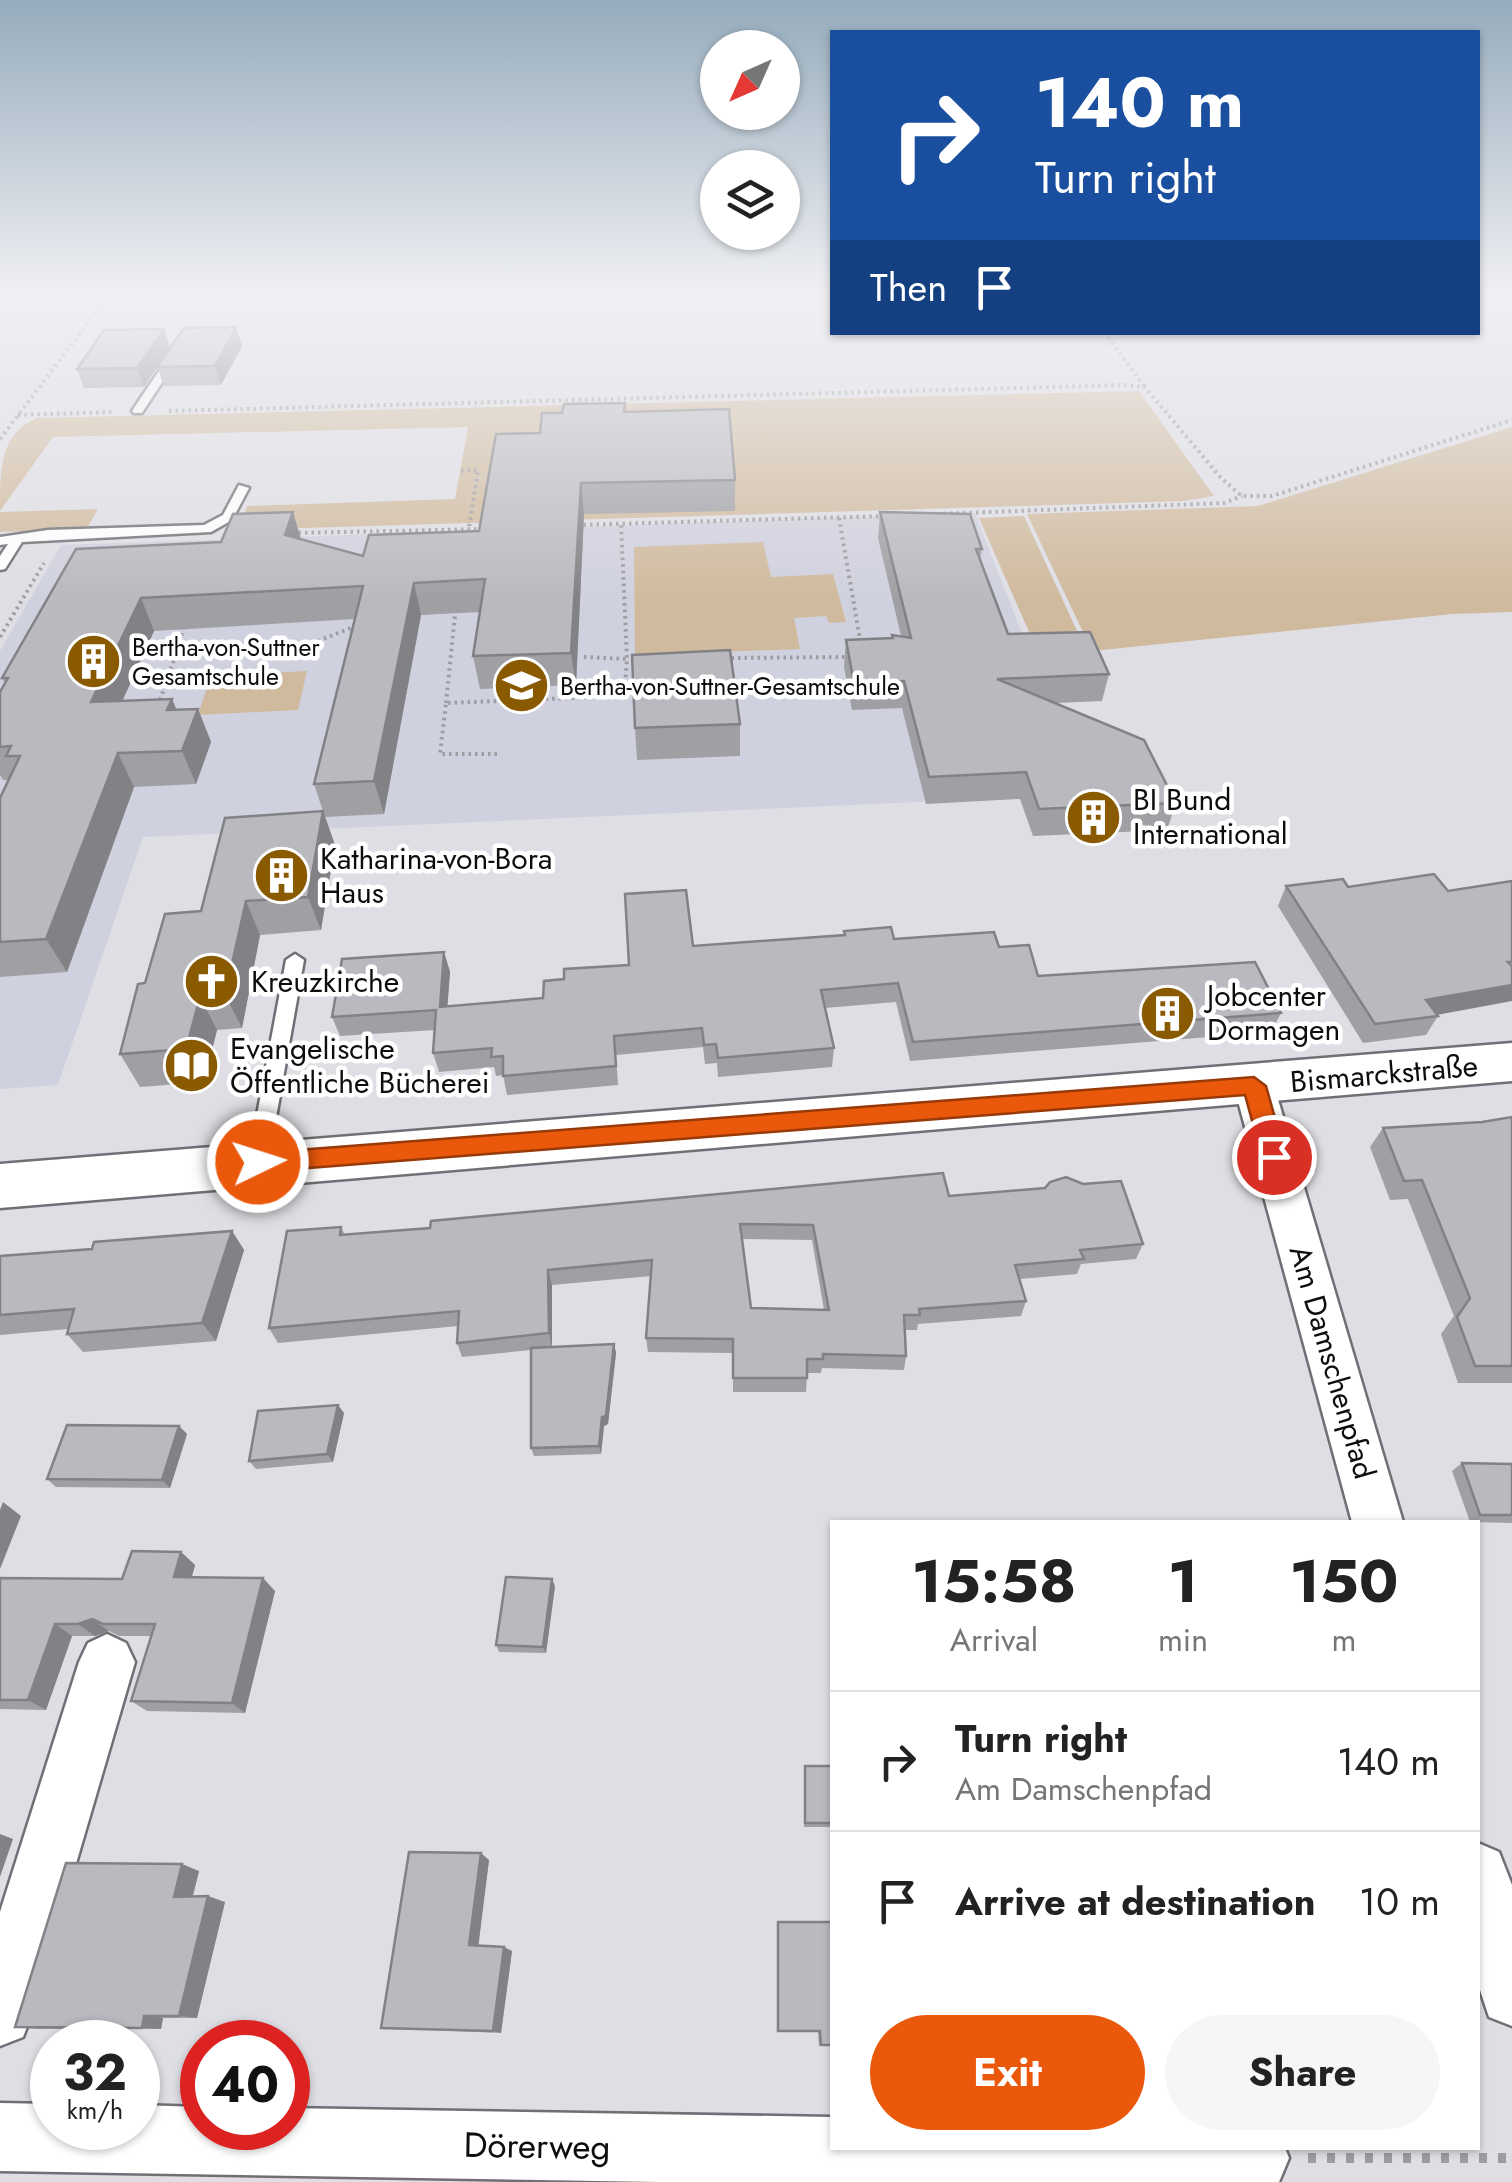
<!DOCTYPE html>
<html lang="en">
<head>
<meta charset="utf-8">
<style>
  :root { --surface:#fff; --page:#f6f6f6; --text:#222; --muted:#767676; --line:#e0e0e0; --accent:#ea580c }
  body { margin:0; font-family:Jost,sans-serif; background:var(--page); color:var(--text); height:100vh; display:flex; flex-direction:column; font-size:38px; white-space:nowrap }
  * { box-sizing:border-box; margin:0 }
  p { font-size:32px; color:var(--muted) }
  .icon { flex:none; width:55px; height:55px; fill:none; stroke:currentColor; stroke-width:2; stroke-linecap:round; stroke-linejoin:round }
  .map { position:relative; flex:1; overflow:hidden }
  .details { position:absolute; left:830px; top:1520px; width:650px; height:630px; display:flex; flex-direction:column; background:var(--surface); border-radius:0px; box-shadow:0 2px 8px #0004 }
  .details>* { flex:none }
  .top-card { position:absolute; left:830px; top:30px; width:650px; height:305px; border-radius:0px; box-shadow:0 2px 8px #0004; background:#1a4fa0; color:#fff; overflow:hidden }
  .needle { width:65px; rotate:225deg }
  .buttons { position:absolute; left:700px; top:30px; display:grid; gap:20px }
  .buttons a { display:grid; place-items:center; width:100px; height:100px; border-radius:50%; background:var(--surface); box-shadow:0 2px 8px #0004; font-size:50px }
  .speed { position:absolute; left:30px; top:2020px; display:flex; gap:20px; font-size:50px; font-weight:700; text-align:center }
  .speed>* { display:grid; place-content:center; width:130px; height:130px; border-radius:50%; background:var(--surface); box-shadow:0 2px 8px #0004; line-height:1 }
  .speed small { font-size:25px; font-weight:400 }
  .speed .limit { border:15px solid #d22; background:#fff; color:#111 }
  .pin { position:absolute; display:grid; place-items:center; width:85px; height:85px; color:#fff; margin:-42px; border:5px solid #fff; border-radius:50%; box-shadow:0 2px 10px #0007 }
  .me { position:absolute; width:110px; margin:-55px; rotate:86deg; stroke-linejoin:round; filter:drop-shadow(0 0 8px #0008) }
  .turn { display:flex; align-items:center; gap:35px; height:210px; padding:0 40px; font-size:45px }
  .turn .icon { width:130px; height:130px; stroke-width:2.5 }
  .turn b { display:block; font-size:70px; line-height:85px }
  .then { display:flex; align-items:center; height:95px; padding:0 40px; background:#0003; gap:20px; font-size:38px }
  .eta { display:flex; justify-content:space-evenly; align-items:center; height:170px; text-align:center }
  .eta b { font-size:60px; font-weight:700; line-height:70px }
  .action { display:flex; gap:20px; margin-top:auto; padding:20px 40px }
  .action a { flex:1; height:115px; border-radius:60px; background:var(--accent); color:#fff; font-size:40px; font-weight:700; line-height:115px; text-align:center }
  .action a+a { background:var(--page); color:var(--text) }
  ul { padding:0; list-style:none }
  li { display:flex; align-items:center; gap:30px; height:140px; padding:0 40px; border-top:2px solid var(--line) }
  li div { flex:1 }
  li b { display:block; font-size:38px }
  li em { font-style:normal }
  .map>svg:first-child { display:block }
  .built { fill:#d0d1de }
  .green { fill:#d0ba9e }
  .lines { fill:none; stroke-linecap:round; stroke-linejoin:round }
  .service-casing { stroke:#6f6f75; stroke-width:5 }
  .minor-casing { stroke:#6f6f75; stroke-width:5 }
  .tertiary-casing { stroke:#6f6f75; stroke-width:5 }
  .path-far1 { stroke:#9d9da1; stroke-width:4; stroke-dasharray:2.5 4; stroke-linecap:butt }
  .path { stroke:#9d9da1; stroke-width:10; stroke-dasharray:8 11; stroke-linecap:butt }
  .service { fill:#fff; fill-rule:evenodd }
  .minor { fill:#fff; fill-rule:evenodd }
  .tertiary { fill:#fff; fill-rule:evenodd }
  .wall { fill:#9f9fa4; fill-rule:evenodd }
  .shaded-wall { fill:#828286 }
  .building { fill:#b9b9bf; stroke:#828286; stroke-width:2.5; fill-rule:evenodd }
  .route { fill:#ea580c; stroke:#983908; stroke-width:2.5 }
  .labels { text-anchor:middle; stroke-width:9; stroke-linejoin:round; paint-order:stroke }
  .far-poi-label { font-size:25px; fill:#0d0d0f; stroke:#fff; text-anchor:start }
  .poi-label { font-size:30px; fill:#0d0d0f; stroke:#fff; text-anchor:start }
  .street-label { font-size:30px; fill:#0d0d0f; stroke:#fff }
  .near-street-label { font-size:35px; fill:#0d0d0f; stroke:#fff }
</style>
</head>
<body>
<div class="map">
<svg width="1512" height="2182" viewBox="0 0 1512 2182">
  <rect width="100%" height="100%" fill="#dedee4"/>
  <polygon class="built" points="975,513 1056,721 985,799 143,837 58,1085 0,1089 0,651 61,545"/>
  <g class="green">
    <path d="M 1139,391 L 1214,496 L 1184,501 L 240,530 L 247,506 L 455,499 L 468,427 L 53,437 L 0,511 C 0,468 0,434 37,418 Z"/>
    <polygon points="1512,427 1512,612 1452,614 1092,651 1027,514 1258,506"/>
    <polygon points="98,509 86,530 0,532 0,512"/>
    <polygon points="1024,516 1089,657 1041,659 979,518"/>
    <polygon points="763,542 771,577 833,574 846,622 829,623 826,616 794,618 800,649 635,655 634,547"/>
    <polygon points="307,671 298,710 198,715 211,676"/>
  </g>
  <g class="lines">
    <defs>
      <g id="service">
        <polygon points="171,353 180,355 142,413 134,413 132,411"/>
        <polygon points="239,485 249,488 232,520 211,532 22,542 5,569 0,570 0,556 8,544 0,545 0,537 48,530 204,525 223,515"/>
        <polygon points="295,954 304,960 268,1163 265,1169 251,1169 248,1163 286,960"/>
      </g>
      <g id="minor">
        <polygon points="1254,1071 1268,1075 1274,1086 1403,1522 1352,1522 1234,1086 1240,1075"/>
        <polygon points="107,1634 126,1643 135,1662 32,2014 23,2037 0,2046 0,1912 79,1662 88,1643"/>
        <polygon points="1478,1843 1499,1852 1512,1885 1512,2026 1489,2017 1478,1984"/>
        <polygon points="0,2103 52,2104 52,2128 138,2128 138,2105 202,2107 202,2128 288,2128 288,2108 832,2117 832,2148 1285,2148 1289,2158 1279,2182 659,2182 0,2171"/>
      </g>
      <polygon id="tertiary" points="1512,1043 1512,1081 0,1208 0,1164"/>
    </defs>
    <use href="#service" class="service-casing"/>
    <use href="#minor" class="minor-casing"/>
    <use href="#tertiary" class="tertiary-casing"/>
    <g class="path-far1">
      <polyline points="1104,332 1144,386"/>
      <polyline points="169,411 1125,385 1145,387 1221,478 1242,496 1272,496 1512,420"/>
      <polyline points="18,415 112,412"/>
      <polyline points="0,439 109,295"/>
      <polyline points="461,471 478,470 468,534"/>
      <polyline points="937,514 1224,503 1242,496"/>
      <polyline points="839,518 861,645"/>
      <polyline points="577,525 885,516"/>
      <polyline points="292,533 485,529"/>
      <polyline points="0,637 44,563"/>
      <polyline points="178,648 184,625"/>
      <polyline points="584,657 627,659"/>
      <polyline points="725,658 852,657"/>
      <polyline points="446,703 456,605"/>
      <polyline points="158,706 178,648 315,642 356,626"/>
      <polyline points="497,754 440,754 446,703 624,696 627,659 621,524"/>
    </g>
    <polyline class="path" points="1308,2158 1512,2158"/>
    <use href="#service" class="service"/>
    <use href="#minor" class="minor"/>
    <use href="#tertiary" class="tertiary"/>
  </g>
  <g class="wall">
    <polygon points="236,327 242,346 221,385 164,386 157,367"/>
    <polygon points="164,329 170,348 144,387 84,388 77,369"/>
    <polygon points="625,403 626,412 735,480 735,511 584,514 576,685 480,689 473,656 480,612 421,615 384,814 325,817 335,845 321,930 260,935 242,1028 217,1030 204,1082 140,1087 120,1054 145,983 201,911 323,811 314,784 354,619 154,631 122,701 172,699 176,710 198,709 211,742 196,784 134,787 67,972 0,977 0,798 8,780 3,780 0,775 0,692 5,683 2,678 221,542 293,512 301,539 363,556 479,531 540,433 562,413"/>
    <polygon points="880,512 982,549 980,560 1008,634 1109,674 1102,701 1056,703 1176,803 1167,830 1033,836 1020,799 926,804 902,708 852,710 844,667 846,640 892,638 892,635 901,636 878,538"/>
    <polygon points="740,724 740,756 637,760 635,728"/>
    <polygon points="1286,886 1348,887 1448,891 1438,1016 1426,1035 1363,1043 1278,906"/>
    <polygon points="844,931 894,939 999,947 1038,976 1281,1013 1271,1032 910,1061 896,1002 825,1008 834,1048 832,1067 718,1077 717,1063 705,1064 703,1047 616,1055 618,1085 507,1095 503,1075 496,1076 494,1067 439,1072 433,1053 435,1030 340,1036 332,1017 444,952 450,972 447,1007 543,998 564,979 629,965 693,946 844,935"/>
    <polygon points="1512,1117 1512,1383 1458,1383 1441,1334 1454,1316 1408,1199 1390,1200 1370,1147 1383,1128 1482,1122"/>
    <path d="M 949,1196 L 1143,1244 L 1136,1259 L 1081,1264 L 1077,1274 L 1020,1279 L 1026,1301 L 1021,1316 L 918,1324 L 917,1330 L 905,1330 L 906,1356 L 904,1370 L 822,1368 L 821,1373 L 807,1373 L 806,1392 L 733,1392 L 733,1353 L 648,1352 L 646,1338 L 651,1276 L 552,1285 L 552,1347 L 614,1344 L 616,1353 L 608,1424 L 604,1426 L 601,1454 L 534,1456 L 531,1448 L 531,1350 L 462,1357 L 457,1343 L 458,1326 L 278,1343 L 269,1328 L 341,1227 L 345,1235 ZM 742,1239 L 812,1240 L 824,1310 L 751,1308 Z"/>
    <polygon points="232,1231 244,1250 216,1341 83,1352 67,1334 68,1329 0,1335 0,1256 92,1249"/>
    <polygon points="344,1413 333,1462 256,1469 249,1461"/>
    <polygon points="179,1426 187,1434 170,1488 56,1487 47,1479"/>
    <polygon points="1462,1463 1512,1464 1512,1523 1470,1522 1452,1471"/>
    <polygon points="181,1552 195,1565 192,1577 275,1591 245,1713 147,1711 131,1701 151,1636 119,1636 109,1631 95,1636 72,1636 46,1710 0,1709 0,1578 122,1579"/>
    <polygon points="555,1586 546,1653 499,1652 496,1645"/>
    <polygon points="805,1766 832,1766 832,1827 804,1827"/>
    <polygon points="489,1860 478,1945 512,1951 501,2033 381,2028"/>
    <polygon points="199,1871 193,1896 225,1902 197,2018 163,2018 161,2029 38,2029 15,2027"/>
    <polygon points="832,1922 832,2046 819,2046 818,2032 777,2032 777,1926"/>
  </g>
  <g class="shaded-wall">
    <polygon points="236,327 242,346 221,385 215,366"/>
    <polygon points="164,329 170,348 144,387 137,368"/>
    <polygon points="581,483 584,514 576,685 571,653"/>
    <polygon points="293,512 302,544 285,535"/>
    <polygon points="414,583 421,615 384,814 374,781"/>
    <polygon points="141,598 154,631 107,735 91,702"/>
    <polygon points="172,699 186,732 167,710"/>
    <polygon points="198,709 211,742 196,784 182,751"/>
    <polygon points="118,753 134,787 67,972 46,939"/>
    <polygon points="323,811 335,845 321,930 308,897"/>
    <polygon points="246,901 260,935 242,1028 225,995"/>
    <polygon points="444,952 450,972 446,1026 440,1007"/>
    <polygon points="1512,985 1512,1001 1415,1019 1426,1000"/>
    <polygon points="200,997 217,1030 204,1082 186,1049"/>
    <polygon points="232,1231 244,1250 216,1341 202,1323"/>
    <polygon points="548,1270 552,1285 552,1348 549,1333"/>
    <polygon points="614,1344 616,1353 608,1424 604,1426 601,1454 599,1446 602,1417"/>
    <polygon points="338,1405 344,1413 333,1462 327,1454"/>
    <polygon points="179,1426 187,1434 170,1488 162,1480"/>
    <polygon points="3,1502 21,1516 0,1569 0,1510"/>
    <polygon points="181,1552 195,1565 188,1589 174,1577"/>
    <polygon points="263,1578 275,1591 245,1713 232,1703"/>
    <polygon points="552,1579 555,1586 546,1653 543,1647"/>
    <polygon points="92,1619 109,1631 95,1636 78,1624"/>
    <polygon points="55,1624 72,1636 46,1710 28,1700"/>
    <polygon points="0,1834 13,1839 0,1877"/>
    <polygon points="481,1853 489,1860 478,1949 469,1945"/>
    <polygon points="182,1864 199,1871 191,1902 174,1897"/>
    <polygon points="208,1896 225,1902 197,2018 179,2016"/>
    <polygon points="504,1947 512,1951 501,2033 493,2031"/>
    <polygon points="144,2016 163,2018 161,2029 142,2028"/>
  </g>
  <g class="building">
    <polygon points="236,327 215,366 157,367 184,328"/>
    <polygon points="164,329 137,368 77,369 104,330"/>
    <polygon points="625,403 624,412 729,409 735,480 581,483 571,653 473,656 485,579 414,583 374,781 314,784 363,586 141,598 91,702 172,699 167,710 198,709 182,751 118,753 46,939 0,942 0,798 20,756 6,756 11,746 0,747 0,692 8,678 2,678 76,549 221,542 233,514 293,512 285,535 363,556 369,535 479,531 496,434 540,433 542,413 562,413 564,404"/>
    <polygon points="880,512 970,514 982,549 976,549 1008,634 1090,632 1109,674 997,679 1144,740 1176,803 1039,809 1026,772 929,777 904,681 854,683 846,640 893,638 892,635 911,638"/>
    <polygon points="730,650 740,724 635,728 632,655"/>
    <polygon points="323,811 308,897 246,901 225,995 200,997 186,1049 120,1054 138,984 145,983 165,914 201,911 225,818"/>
    <polygon points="1434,874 1448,891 1512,881 1512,962 1508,962 1512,966 1512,985 1426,1000 1438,1016 1375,1024 1286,886 1343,879 1348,887"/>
    <polygon points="686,890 693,946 845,935 844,931 891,927 894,939 994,932 999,947 1029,945 1038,976 1255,962 1281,1013 913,1042 898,983 821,990 834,1048 718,1058 716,1044 704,1045 702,1028 614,1036 616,1066 503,1076 503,1056 491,1057 492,1048 433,1053 436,1010 332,1017 342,959 444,952 440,1007 543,998 544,981 564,979 564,969 629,965 625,894"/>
    <polygon points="1512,1117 1512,1366 1475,1366 1457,1317 1470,1298 1422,1180 1404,1181 1383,1128 1482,1122"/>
    <path d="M 943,1173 L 949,1196 L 1045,1188 L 1050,1182 L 1066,1177 L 1083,1184 L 1121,1181 L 1143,1244 L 1080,1250 L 1084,1259 L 1015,1265 L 1026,1301 L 919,1309 L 920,1315 L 904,1315 L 906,1356 L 823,1354 L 823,1359 L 807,1359 L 807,1378 L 733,1378 L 733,1339 L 646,1338 L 652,1260 L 548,1270 L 549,1333 L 457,1343 L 459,1311 L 269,1328 L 287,1231 L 341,1227 L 340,1235 L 430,1228 L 431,1221 ZM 740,1224 L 813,1225 L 829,1310 L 751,1308 Z"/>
    <polygon points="232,1231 202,1323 67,1334 74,1309 0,1315 0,1256 92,1249 94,1242"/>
    <polygon points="614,1344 606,1416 602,1417 599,1446 531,1448 531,1348"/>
    <polygon points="338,1405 327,1454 249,1461 258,1411"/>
    <polygon points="67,1425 179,1426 162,1480 47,1479"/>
    <polygon points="1462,1463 1512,1464 1512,1515 1480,1515"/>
    <polygon points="132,1551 181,1552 174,1577 263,1578 232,1703 131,1701 155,1624 103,1624 92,1619 78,1624 55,1624 28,1700 0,1700 0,1578 122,1579"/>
    <polygon points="506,1577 552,1579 543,1647 496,1645"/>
    <rect x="805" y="1766" width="27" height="57"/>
    <polygon points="409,1852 481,1853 469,1945 504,1947 493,2031 381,2028"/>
    <polygon points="66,1863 182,1864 174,1897 208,1896 179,2016 144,2016 142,2028 15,2027"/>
    <polygon points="778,1922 832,1922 832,2045 821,2045 820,2031 778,2031"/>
  </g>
  <linearGradient id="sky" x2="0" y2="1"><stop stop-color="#95abbc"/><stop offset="0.49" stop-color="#f0f0f3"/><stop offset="1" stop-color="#f0f0f3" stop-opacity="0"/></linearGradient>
  <rect width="1512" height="600" fill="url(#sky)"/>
  <polygon class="route" points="1254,1077 1266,1086 1286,1157 1282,1164 1266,1164 1262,1157 1245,1095 258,1172 249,1169 246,1162 249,1156 258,1153"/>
  <defs>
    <symbol id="building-disc" viewBox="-11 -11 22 22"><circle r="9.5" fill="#895a00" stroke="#fff"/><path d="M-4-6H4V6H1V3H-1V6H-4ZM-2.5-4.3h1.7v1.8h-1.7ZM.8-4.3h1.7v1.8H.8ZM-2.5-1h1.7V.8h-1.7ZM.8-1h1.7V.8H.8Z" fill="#fff"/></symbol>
    <symbol id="school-disc" viewBox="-11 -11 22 22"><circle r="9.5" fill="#895a00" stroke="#fff"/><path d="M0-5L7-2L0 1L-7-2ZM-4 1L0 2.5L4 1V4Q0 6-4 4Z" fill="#fff"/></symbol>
    <symbol id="church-disc" viewBox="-11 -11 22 22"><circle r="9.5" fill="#895a00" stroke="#fff"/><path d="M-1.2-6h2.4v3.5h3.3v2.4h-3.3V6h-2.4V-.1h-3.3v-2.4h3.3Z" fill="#fff"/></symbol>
    <symbol id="library-disc" viewBox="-11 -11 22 22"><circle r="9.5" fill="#895a00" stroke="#fff"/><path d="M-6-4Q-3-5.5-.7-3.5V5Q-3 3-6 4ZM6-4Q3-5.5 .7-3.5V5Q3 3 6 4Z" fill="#fff"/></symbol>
  </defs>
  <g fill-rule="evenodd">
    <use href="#building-disc" x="62" y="630" width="63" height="63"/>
    <use href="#school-disc" x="490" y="654" width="63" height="63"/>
    <use href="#building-disc" x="1062" y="786" width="63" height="63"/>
    <use href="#building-disc" x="250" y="844" width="63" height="63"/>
    <use href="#church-disc" x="180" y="950" width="63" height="63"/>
    <use href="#building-disc" x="1136" y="982" width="63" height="63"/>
    <use href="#library-disc" x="160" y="1034" width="63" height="63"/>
  </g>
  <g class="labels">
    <g class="far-poi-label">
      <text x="132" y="656">Bertha-von-Suttner<tspan x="132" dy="29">Gesamtschule</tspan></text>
      <text x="560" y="695">Bertha-von-Suttner-Gesamtschule</text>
    </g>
    <g class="poi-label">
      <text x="1133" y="810">BI Bund<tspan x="1133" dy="34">International</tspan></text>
      <text x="320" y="869">Katharina-von-Bora<tspan x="320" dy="34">Haus</tspan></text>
      <text x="251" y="992">Kreuzkirche</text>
      <text x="1207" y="1006">Jobcenter<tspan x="1207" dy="34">Dormagen</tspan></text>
      <text x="230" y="1059">Evangelische<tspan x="230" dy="34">Öffentliche Bücherei</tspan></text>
    </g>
    <g class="street-label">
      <text transform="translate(1384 1074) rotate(-5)" y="10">Bismarckstraße</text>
      <text transform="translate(1332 1362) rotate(74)" y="10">Am Damschenpfad</text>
    </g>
    <g class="near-street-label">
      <text transform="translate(537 2146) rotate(1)" y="12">Dörerweg</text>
    </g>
  </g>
</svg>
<div class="buttons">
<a><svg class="needle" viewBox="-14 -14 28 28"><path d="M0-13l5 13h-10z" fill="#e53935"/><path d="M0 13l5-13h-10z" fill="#767676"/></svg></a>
<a><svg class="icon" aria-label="layers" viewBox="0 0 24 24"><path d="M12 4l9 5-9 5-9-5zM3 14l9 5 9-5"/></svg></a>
</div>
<div class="speed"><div>32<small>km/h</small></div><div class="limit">40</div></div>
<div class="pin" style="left:1274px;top:1157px;background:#d93025"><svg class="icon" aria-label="arrive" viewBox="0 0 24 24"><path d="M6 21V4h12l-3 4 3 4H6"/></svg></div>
<svg class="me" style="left:258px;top:1162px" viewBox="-20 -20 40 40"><circle r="17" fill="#ea580c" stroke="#fff" stroke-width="3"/><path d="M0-11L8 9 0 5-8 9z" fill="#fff"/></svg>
<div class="top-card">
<div class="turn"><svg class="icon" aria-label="right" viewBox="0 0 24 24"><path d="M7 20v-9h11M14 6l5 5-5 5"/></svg><div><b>140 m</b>Turn right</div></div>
<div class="then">Then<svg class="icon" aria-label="arrive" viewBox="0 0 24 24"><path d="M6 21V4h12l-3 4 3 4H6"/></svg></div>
</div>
<section class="details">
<div class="eta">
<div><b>15:58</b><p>Arrival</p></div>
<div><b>1</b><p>min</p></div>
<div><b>150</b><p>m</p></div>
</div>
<ul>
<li><svg class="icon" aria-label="right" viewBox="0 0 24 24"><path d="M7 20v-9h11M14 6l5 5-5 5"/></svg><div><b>Turn right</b><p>Am Damschenpfad</p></div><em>140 m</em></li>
<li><svg class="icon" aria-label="arrive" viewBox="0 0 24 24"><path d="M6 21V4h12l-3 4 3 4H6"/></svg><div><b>Arrive at destination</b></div><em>10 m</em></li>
</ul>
<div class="action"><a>Exit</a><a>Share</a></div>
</section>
</div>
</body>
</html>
